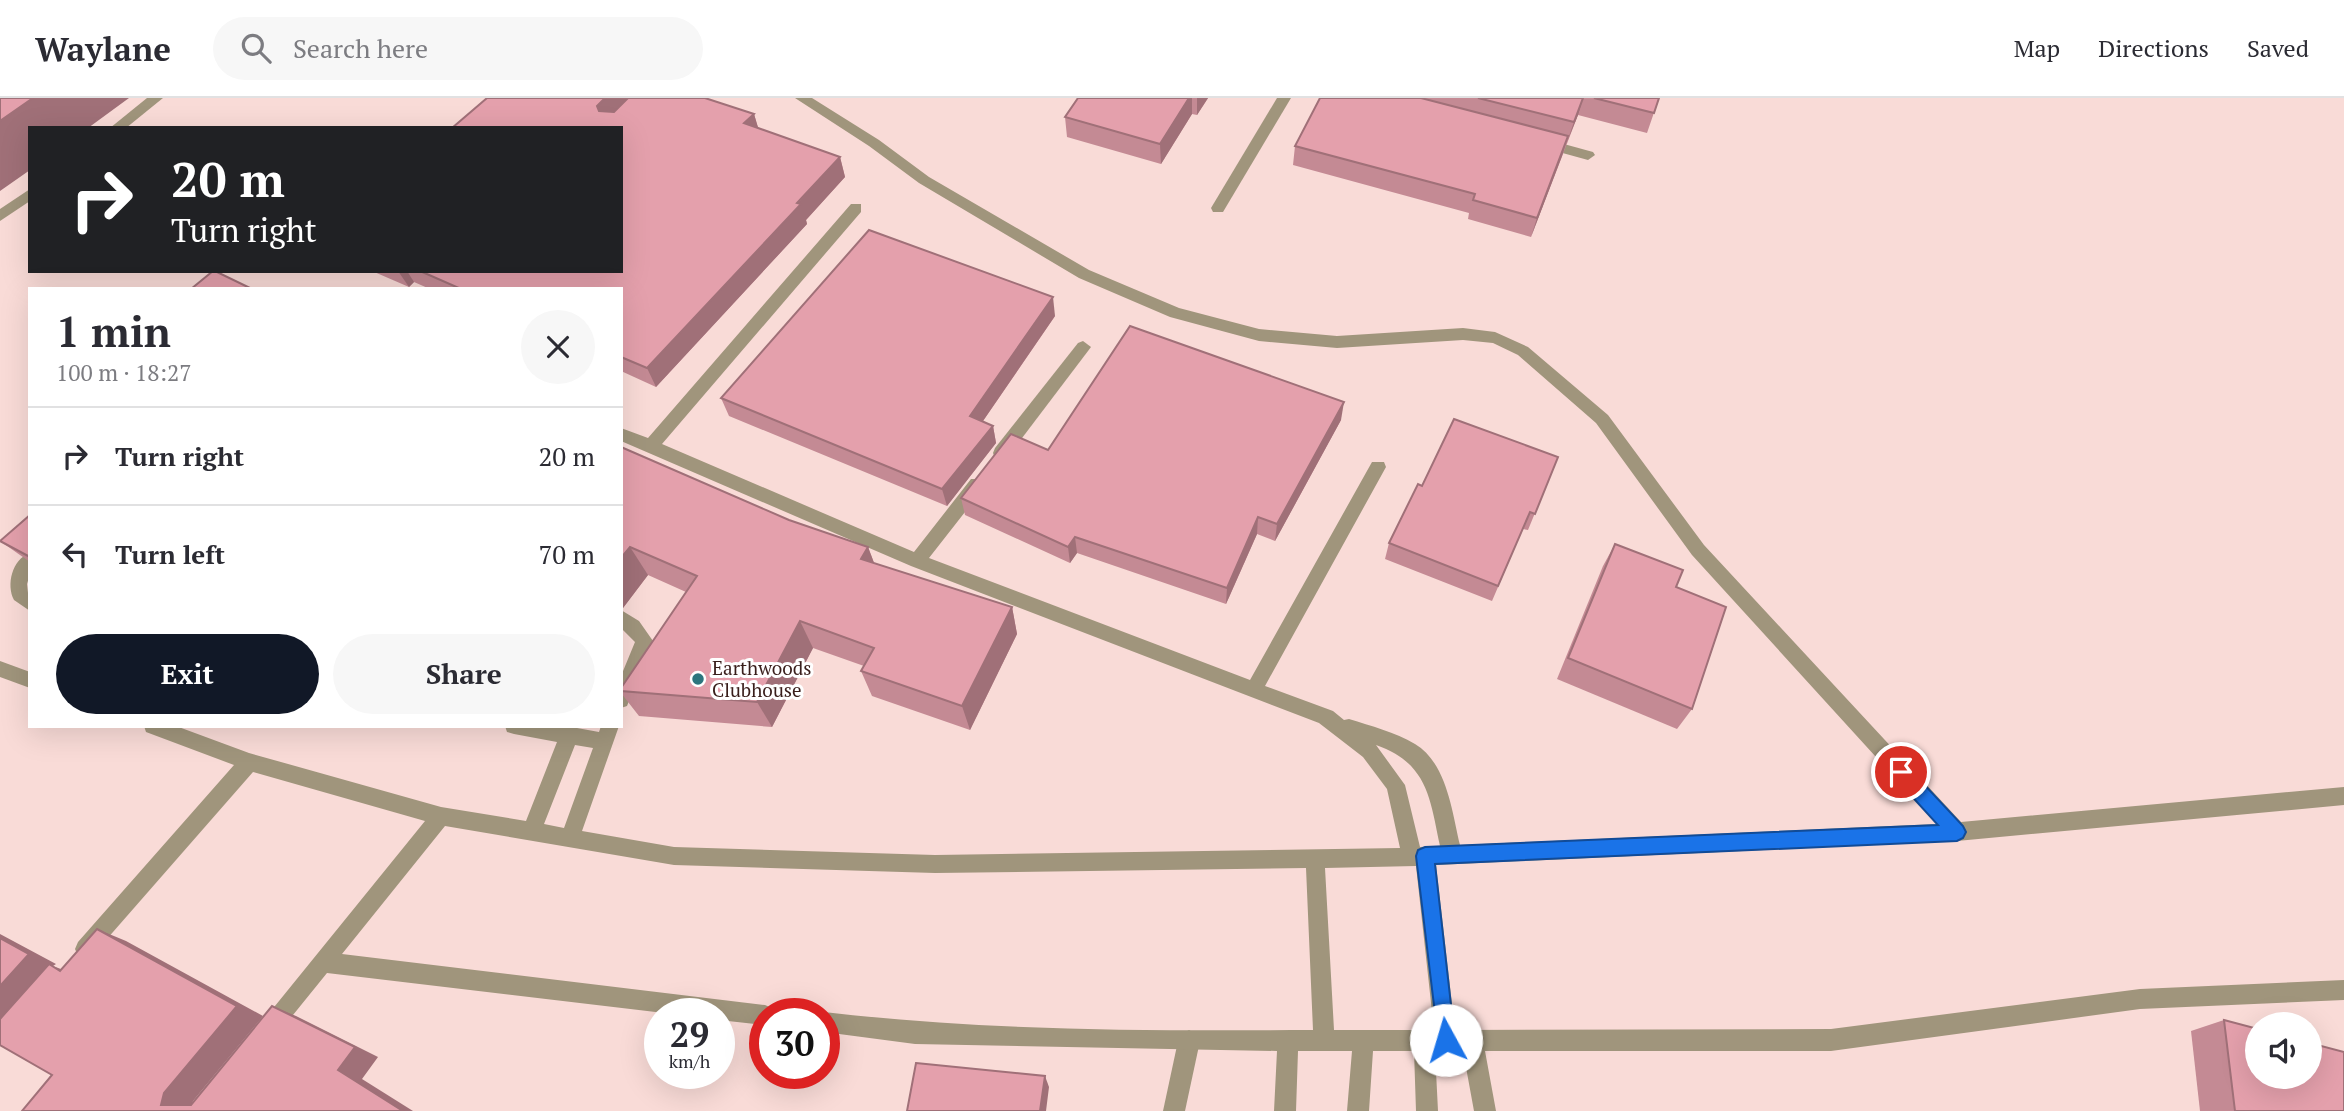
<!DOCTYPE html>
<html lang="en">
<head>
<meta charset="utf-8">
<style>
  :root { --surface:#fff; --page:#f7f7f7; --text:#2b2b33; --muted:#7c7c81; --line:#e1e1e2; --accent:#111827 }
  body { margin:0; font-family:"PT Serif",serif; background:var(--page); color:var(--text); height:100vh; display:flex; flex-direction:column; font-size:26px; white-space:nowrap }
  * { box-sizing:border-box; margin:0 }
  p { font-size:23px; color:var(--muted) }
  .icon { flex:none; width:38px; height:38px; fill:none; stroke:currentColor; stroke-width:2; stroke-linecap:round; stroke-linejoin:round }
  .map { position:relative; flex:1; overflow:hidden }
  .sheet { position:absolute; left:28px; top:189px; width:595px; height:441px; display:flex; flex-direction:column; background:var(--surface); border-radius:0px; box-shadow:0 7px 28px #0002 }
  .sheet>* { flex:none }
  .top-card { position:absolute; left:28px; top:28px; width:595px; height:147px; border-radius:0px; box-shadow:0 7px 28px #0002; background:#202124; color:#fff; overflow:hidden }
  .tools { position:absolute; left:2245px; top:914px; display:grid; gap:14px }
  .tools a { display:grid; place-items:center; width:77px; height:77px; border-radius:50%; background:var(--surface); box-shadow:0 7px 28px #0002; font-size:35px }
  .speed { position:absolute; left:644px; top:900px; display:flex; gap:14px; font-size:35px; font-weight:700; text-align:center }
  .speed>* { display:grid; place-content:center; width:91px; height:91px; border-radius:50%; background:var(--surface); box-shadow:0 7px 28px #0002; line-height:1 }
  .speed small { font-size:18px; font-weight:400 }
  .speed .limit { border:10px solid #d22; background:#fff; color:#111 }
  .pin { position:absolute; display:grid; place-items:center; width:60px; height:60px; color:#fff; margin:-30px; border:4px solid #fff; border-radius:50%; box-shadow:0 2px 7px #0007 }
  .me { position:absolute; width:77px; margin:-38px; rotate:354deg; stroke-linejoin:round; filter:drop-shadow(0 0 5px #0008) }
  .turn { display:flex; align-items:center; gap:24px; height:147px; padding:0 28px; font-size:32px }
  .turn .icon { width:91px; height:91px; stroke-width:2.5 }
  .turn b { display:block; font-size:49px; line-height:60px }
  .round { display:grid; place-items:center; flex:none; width:74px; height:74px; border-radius:37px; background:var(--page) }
  .overview { display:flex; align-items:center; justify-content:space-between; height:119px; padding:0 28px }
  h1 { font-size:42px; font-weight:700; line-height:52px }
  .action { display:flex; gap:14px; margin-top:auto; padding:14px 28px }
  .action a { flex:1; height:80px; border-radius:42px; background:var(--accent); color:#fff; font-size:28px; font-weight:700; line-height:80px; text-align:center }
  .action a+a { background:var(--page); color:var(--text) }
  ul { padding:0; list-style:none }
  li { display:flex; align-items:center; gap:21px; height:98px; padding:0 28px; border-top:2px solid var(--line) }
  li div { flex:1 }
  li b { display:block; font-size:26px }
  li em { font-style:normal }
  header { display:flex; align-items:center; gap:42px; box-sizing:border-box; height:98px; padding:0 35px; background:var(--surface); border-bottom:2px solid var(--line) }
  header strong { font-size:33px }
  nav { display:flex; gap:38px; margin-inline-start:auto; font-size:24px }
  .search { width:490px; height:63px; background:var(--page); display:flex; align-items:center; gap:18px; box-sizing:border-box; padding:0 24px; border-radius:38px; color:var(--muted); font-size:26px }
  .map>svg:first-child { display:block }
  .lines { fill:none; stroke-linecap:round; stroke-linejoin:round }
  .lane { fill:#a0957c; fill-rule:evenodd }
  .street { fill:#a0957c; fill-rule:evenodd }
  .wall { fill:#c48a94 }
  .shaded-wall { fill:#a07078 }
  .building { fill:#e4a0ac; stroke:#a07078; stroke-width:2 }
  .route { fill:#1a73e8; stroke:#114b97; stroke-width:2 }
  .poi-dot { fill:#2d757e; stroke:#fff; stroke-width:2.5 }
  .labels { text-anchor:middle; stroke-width:6; stroke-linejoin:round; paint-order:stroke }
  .poi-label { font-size:19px; fill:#391e1b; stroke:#fff; text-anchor:start }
</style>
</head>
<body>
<header>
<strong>Waylane</strong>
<div class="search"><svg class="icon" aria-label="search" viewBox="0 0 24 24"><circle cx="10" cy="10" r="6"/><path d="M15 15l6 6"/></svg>Search here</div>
<nav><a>Map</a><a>Directions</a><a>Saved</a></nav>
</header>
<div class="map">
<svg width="2344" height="1013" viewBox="0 0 2344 1013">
  <rect width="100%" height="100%" fill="#f9dbd7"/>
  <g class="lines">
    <g class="lane">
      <polygon points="147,0 163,0 126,30 110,30"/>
      <polygon points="30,91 30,103 0,123 0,111"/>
      <polygon points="1189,932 1196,936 1200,943 1185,1013 1163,1013 1178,943 1182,936"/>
    </g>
    <g class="street">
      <path d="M 795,0 L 812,0 L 879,42 L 929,79 L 1089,172 L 1179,210 L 1259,231 L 1337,238 L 1463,230 L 1495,234 L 1528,249 L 1608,317 L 1704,447 L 1961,724 L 2344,689 L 2344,707 L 1957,743 L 1436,767 L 1455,932 L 1831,931 L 2140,891 L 2344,882 L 2344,902 L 2140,911 L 1831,953 L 1485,953 L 1496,1013 L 1474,1013 L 1463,953 L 1435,953 L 1438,1013 L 1416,1013 L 1414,953 L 1373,953 L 1369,1013 L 1347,1013 L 1352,953 L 1298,953 L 1296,1013 L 1274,1013 L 1277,953 L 915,946 L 824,934 L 824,915 L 820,915 L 824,914 C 986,933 1150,933 1313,932 L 1306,770 L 935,775 L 674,767 L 445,728 L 342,856 L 765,907 L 772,910 L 775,915 L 765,915 L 765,927 L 719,922 L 719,915 L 664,915 L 327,875 L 276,938 L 269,941 L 262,938 L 259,931 L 262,924 L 425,723 L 253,674 L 92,858 L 85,861 L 78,858 L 75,851 L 78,844 L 234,667 L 146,634 L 144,628 L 176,628 L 249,655 L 441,709 L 526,723 L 557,644 L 514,636 L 507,634 L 505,628 L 566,628 L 599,634 L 601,628 L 619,628 L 582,733 L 674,749 L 935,757 L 1400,750 L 1387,691 L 1363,659 L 1319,625 L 911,468 L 621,343 L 621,330 L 648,340 L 851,106 L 861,106 L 861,114 L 662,346 L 914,454 L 971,381 L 983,381 L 985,386 L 983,391 L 929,460 L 1250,582 L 1372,364 L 1384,364 L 1386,369 L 1265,588 L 1333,613 L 1344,622 L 1349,621 C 1371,628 1395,634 1415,646 C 1447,665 1452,714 1460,747 L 1937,726 L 1692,457 L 1596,325 L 1518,257 L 1493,245 L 1463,242 L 1337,250 L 1259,243 L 1170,219 L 1079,180 L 919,85 L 869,48 ZM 575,647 L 593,650 L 564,730 L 544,726 ZM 1376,647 C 1428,665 1430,701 1440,748 L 1420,749 L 1405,687 ZM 1416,768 L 1434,932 L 1334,932 L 1325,770 Z"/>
      <polygon points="1277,0 1291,0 1223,114 1213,114 1211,110"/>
      <polygon points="1542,40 1593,54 1595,57 1588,62 1537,48 1535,45"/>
      <polygon points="1083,243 1091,249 1088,253 1007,360 995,360 993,355 995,350 1078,245"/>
      <path d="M 30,455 L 30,476 L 27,486 L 30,513 L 14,502 C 6,487 12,461 30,455 Z"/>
      <polygon points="621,512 639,523 653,543 627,608 621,610 621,578 635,544 621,530"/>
      <polygon points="0,563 30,574 30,590 0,579"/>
    </g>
  </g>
  <g class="wall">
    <polygon points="1078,0 1208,0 1197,17 1192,16 1161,66 1067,39 1065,19"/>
    <polygon points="1320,0 1659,0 1647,35 1578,17 1531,139 1468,121 1469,115 1293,67 1295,48"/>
    <polygon points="754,16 758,30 840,59 845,79 806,122 807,126 656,289 621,273 621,191 430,191 414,184 409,189 372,173 621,173"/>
    <polygon points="1055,218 983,323 993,328 996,345 947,408 729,318 721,300"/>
    <polygon points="1341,322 1275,443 1257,436 1226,506 1077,455 1070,465 965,417 961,400 1048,352"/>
    <polygon points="621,349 789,422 868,449 874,465 1012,509 1017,536 970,632 872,598 861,573 864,568 813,550 772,629 639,618 621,595 621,590 686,494 648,477 623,510 621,510"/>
    <polygon points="1558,359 1528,432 1523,431 1492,503 1385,461 1389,445 1422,388"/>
    <polygon points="30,417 30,464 0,443"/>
    <polygon points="1615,446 1676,489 1692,611 1677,631 1557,581 1603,468"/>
    <polygon points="2224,922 2344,1013 2200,1013 2191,933"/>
  </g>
  <g class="shaded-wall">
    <polygon points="33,0 129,0 88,30 30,30 30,72 0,93 0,23"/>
    <polygon points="605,0 633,0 606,28 597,8"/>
    <polygon points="1189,0 1192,0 1192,16 1161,66 1160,46"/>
    <polygon points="1197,0 1208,0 1197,17"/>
    <polygon points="1583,0 1578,17 1567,44 1574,24"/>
    <polygon points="754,16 760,36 744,25"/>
    <polygon points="1568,38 1562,58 1531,139 1537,120"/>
    <polygon points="840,59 845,79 806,122 807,126 656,289 647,270"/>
    <polygon points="398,173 407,173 414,184 409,189"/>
    <polygon points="1053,199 1055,218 974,336 970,318"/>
    <polygon points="1344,304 1341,322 1275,443 1277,426"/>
    <polygon points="993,328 996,345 947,408 942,391"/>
    <polygon points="1258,419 1257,436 1226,506 1227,490"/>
    <polygon points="1075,439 1077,455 1070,465 1068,449"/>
    <polygon points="630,449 648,477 623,510 621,508 621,460"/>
    <polygon points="868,449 879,478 861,461"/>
    <polygon points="1012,509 1017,536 970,632 962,608"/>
    <polygon points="800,523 813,550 772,629 757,604"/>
    <polygon points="97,831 126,843 263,918 193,1003 190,1013 161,1007 164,995"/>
    <polygon points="0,836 56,866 53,868 79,878 0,929"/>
    <polygon points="272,908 296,918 378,959 362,981 413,1013 403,1013 338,972"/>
    <polygon points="1045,978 1049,989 1046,1013 1040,1013"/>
  </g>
  <g class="building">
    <polygon points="0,0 33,0 0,23"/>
    <polygon points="487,0 605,0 597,8 599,13 614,14 628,0 705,0 754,16 744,25 840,59 797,105 801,106 647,270 621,259 621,191 461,191 420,173 621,173 621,30 452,30"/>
    <polygon points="1078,0 1189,0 1160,46 1065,19"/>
    <polygon points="1320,0 1421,0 1568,38 1537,120 1473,102 1475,96 1295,48"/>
    <polygon points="1478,0 1583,0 1574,24"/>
    <polygon points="1594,0 1659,0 1654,15"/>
    <polygon points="869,132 1053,199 970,318 993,328 942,391 721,300"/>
    <polygon points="213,173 215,173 252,191 191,191"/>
    <polygon points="1130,228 1344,304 1277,426 1258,419 1227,490 1075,439 1068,449 961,400 1011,336 1048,352"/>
    <polygon points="1454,321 1558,359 1535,416 1530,414 1498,488 1389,445 1418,386 1422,388"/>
    <polygon points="621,349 789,422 868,449 861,461 1012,509 962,608 861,573 874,550 800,523 757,604 621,593 621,590 697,478 630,449 621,460"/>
    <polygon points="30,417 30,459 0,443"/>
    <polygon points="1615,446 1683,472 1676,489 1726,509 1692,611 1568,560"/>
    <polygon points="97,831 237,908 164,995 161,1007 191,1007 272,908 355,949 338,972 403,1013 22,1013 52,977 0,947 0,921 49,866 60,873"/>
    <polygon points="0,840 29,856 0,888"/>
    <polygon points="2224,922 2258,931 2258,978 2310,978 2310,945 2344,954 2344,1013 2235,1013"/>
    <polygon points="916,965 1045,978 1040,1013 907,1013"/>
  </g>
  <polygon class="route" points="1901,666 1907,668 1963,728 1966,734 1963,740 1957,743 1435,766 1455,942 1452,949 1446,952 1439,949 1416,758 1418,752 1425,749 1938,727 1895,680 1893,674 1895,668"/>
  <circle class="poi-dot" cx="698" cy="581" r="7"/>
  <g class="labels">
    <g class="poi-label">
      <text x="712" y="577">Earthwoods<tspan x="712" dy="22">Clubhouse</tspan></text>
    </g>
  </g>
</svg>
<div class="tools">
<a><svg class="icon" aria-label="sound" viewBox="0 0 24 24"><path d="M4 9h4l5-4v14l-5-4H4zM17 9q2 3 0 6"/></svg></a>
</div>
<div class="speed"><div>29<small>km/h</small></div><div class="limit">30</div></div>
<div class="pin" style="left:1901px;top:674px;background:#d93025"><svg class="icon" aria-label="arrive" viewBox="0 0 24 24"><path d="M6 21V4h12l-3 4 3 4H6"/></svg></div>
<svg class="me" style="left:1446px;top:942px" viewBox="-20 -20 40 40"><circle r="19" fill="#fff"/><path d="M0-13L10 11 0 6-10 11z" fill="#1a73e8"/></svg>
<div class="top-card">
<div class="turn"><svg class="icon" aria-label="right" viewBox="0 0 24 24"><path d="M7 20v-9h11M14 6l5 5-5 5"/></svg><div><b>20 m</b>Turn right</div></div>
</div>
<section class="sheet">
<div class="overview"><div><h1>1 min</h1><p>100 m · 18:27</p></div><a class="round"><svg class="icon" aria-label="close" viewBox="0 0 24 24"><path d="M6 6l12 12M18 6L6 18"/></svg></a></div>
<ul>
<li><svg class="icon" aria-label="right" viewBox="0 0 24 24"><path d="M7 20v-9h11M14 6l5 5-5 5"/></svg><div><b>Turn right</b></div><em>20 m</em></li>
<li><svg class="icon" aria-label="left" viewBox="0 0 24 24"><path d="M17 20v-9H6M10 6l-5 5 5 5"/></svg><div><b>Turn left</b></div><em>70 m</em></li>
</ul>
<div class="action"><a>Exit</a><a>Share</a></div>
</section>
</div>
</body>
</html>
